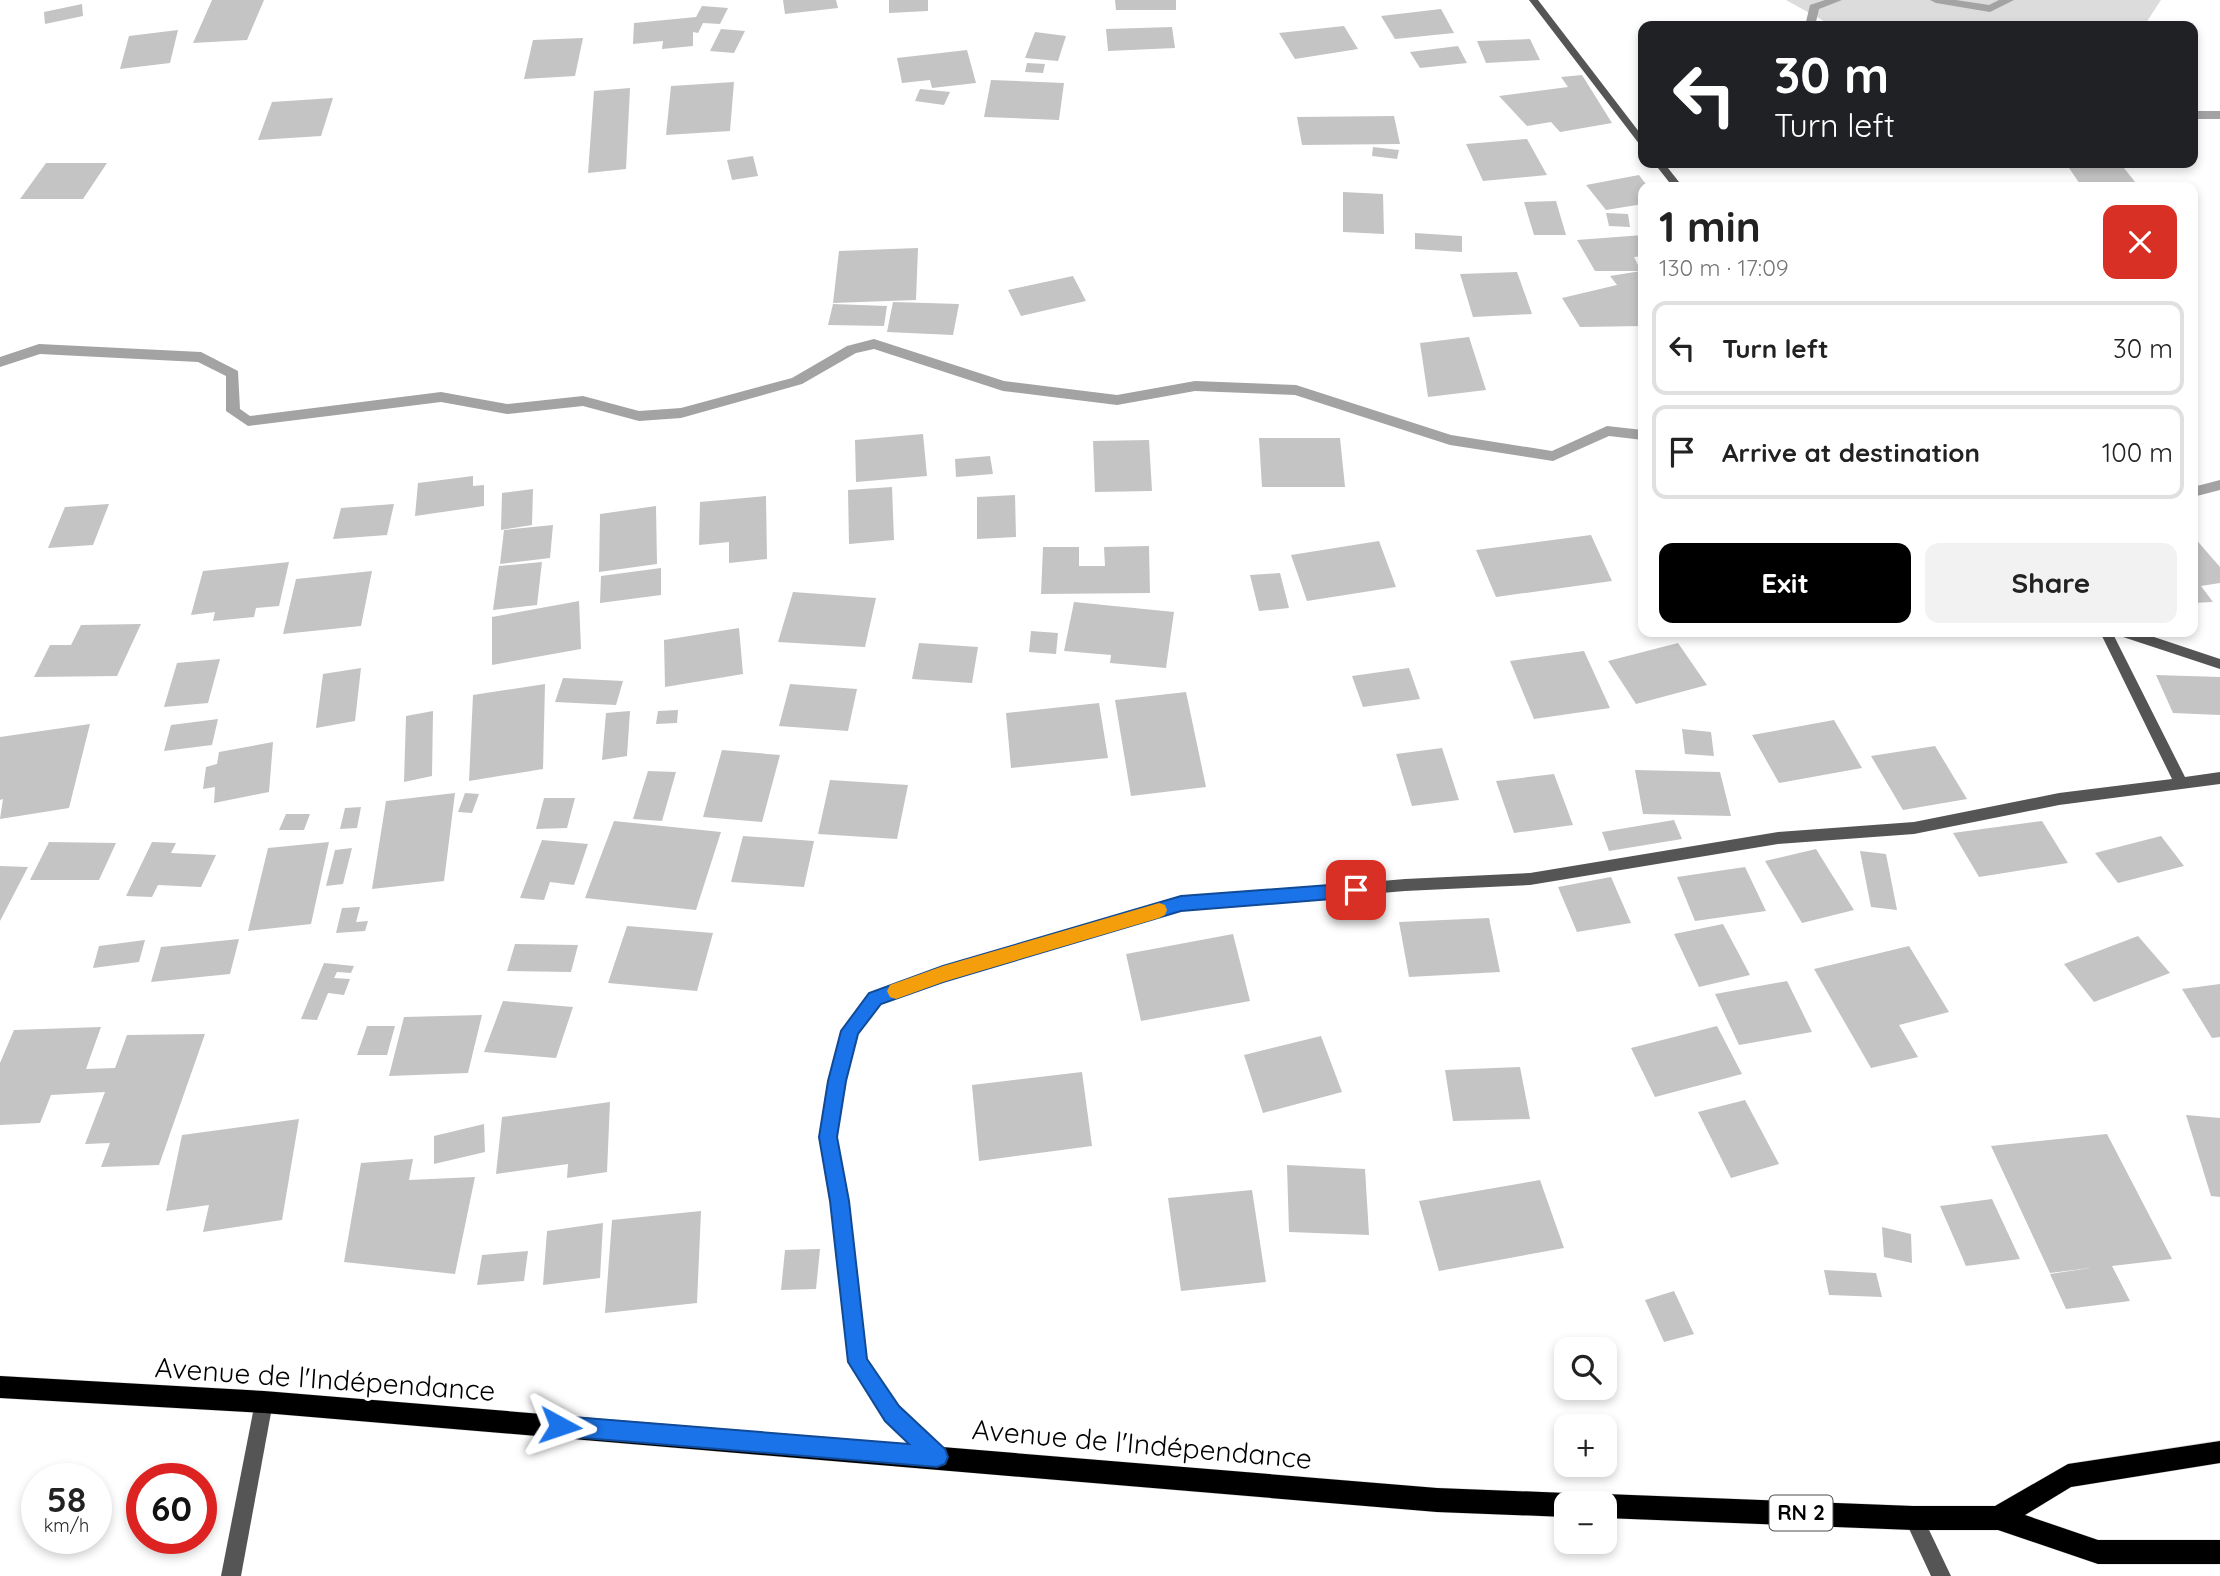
<!DOCTYPE html>
<html lang="en">
<head>
<meta charset="utf-8">
<style>
  :root { --surface:#fff; --page:#f2f2f2; --text:#222; --muted:#767676; --line:#e0e0e0; --accent:#000 }
  body { margin:0; font-family:Quicksand,sans-serif; background:var(--page); color:var(--text); height:100vh; display:flex; flex-direction:column; font-size:26px; white-space:nowrap }
  * { box-sizing:border-box; margin:0 }
  p { font-size:23px; color:var(--muted) }
  .icon { flex:none; width:38px; height:38px; fill:none; stroke:currentColor; stroke-width:2; stroke-linecap:round; stroke-linejoin:round }
  .map { position:relative; flex:1; overflow:hidden }
  .details { position:absolute; left:1638px; top:182px; width:560px; height:455px; display:flex; flex-direction:column; background:var(--surface); border-radius:14px; box-shadow:0 4px 10px #0003 }
  .details>* { flex:none }
  .guide { position:absolute; left:1638px; top:21px; width:560px; height:147px; border-radius:14px; box-shadow:0 4px 10px #0003; background:#202124; color:#fff; overflow:hidden }
  .buttons { position:absolute; left:1554px; top:1337px; display:grid; gap:14px }
  .buttons a { display:grid; place-items:center; width:63px; height:63px; border-radius:14px; background:var(--surface); box-shadow:0 4px 10px #0003; font-size:35px }
  .speed { position:absolute; left:21px; top:1463px; display:flex; gap:14px; font-size:35px; font-weight:700; text-align:center }
  .speed>* { display:grid; place-content:center; width:91px; height:91px; border-radius:50%; background:var(--surface); box-shadow:0 4px 10px #0003; line-height:1 }
  .speed small { font-size:18px; font-weight:400 }
  .speed .limit { border:10px solid #d22; background:#fff; color:#111 }
  .pin { position:absolute; display:grid; place-items:center; width:60px; height:60px; color:#fff; margin:-30px; border-radius:14px; box-shadow:0 4px 10px #0006 }
  .me { position:absolute; width:77px; margin:-38px; rotate:95deg; stroke-linejoin:round; filter:drop-shadow(0 0 5px #0008) }
  .turn { display:flex; align-items:center; gap:24px; height:147px; padding:0 21px; font-size:32px }
  .turn .icon { width:91px; height:91px; stroke-width:2.5 }
  .turn b { display:block; font-size:49px; line-height:60px }
  .round { display:grid; place-items:center; flex:none; width:74px; height:74px; border-radius:14px; background:var(--page) }
  .summary { display:flex; align-items:center; justify-content:space-between; height:119px; padding:0 21px }
  h1 { font-size:42px; font-weight:700; line-height:52px }
  .cta { display:flex; gap:14px; margin-top:auto; padding:14px 21px }
  .cta a { flex:1; height:80px; border-radius:14px; background:var(--accent); color:#fff; font-size:28px; font-weight:700; line-height:80px; text-align:center }
  .cta a+a { background:var(--page); color:var(--text) }
  ul { padding:0; list-style:none }
  li { display:flex; align-items:center; gap:21px; height:94px; margin:0 14px 10px; padding:0 7px; border:4px solid var(--line); border-radius:14px }
  li div { flex:1 }
  li b { display:block; font-size:26px }
  li em { font-style:normal }
  .map>svg:first-child { display:block }
  .green { fill:#dcdcdc }
  .lines { fill:none; stroke-linecap:round; stroke-linejoin:round }
  .stream { fill:#a3a3a3; fill-rule:evenodd }
  .building { fill:#c4c4c4 }
  .primary-casing { stroke:#dbdbdb; stroke-width:1 }
  .street { fill:#555; fill-rule:evenodd }
  .primary { fill:#000; fill-rule:evenodd }
  .route { fill:#1a73e8; stroke:#114b97; stroke-width:2 }
  .slow { fill:#f59e0b }
  .labels { text-anchor:middle; stroke-width:7; stroke-linejoin:round; paint-order:stroke }
  .shield { fill:#fff; stroke:#4c4c4c; stroke-width:2 }
  .shield-label { font-size:21px; font-weight:bold; fill:#000 }
  .near-street-label { font-size:28px; fill:#000; stroke:#fff }
</style>
</head>
<body>
<div class="map">
<svg width="2220" height="1576" viewBox="0 0 2220 1576">
  <rect width="100%" height="100%" fill="#fff"/>
  <polygon class="green" points="1786,0 2161,0 2144,26 1833,26"/>
  <g class="lines">
    <g class="stream">
      <polygon points="1825,0 1842,0 1819,9 1815,26 1805,26 1810,5"/>
      <polygon points="1930,0 1956,0 1989,5 1999,0 2014,0 1990,12 1936,3"/>
      <rect x="2193" y="111" width="27" height="8"/>
      <polygon points="874,339 1004,381 1117,395 1195,381 1296,385 1451,435 1552,451 1607,426 1643,430 1643,440 1609,436 1553,461 1450,445 1295,395 1195,391 1117,405 1003,391 874,349 856,353 802,384 681,418 639,421 583,406 507,414 441,402 248,426 226,411 226,376 198,362 40,354 0,367 0,357 39,344 201,352 238,371 240,409 250,416 441,392 507,404 583,396 639,411 681,408 792,378 847,346"/>
      <polygon points="2220,480 2220,490 2193,497 2193,487"/>
    </g>
  </g>
  <g class="building">
    <polygon points="212,0 264,0 247,40 193,43"/>
    <polygon points="783,0 836,0 838,8 785,14"/>
    <polygon points="889,0 928,0 928,11 889,13"/>
    <polygon points="1115,0 1176,0 1176,10 1116,10"/>
    <polygon points="82,4 83,16 45,24 44,12"/>
    <polygon points="702,6 728,8 720,24 703,23 698,33 693,32 693,46 662,49 663,41 633,44 634,23 696,17"/>
    <polygon points="1441,9 1454,33 1395,39 1381,16"/>
    <polygon points="1344,26 1358,49 1295,59 1279,33"/>
    <polygon points="1172,27 1175,48 1108,51 1106,29"/>
    <polygon points="721,29 745,31 734,53 710,51"/>
    <polygon points="178,30 170,63 120,69 129,36"/>
    <polygon points="1035,32 1066,36 1058,61 1025,58"/>
    <polygon points="583,38 575,76 524,79 533,40"/>
    <polygon points="1530,39 1540,60 1486,63 1477,41"/>
    <polygon points="1458,46 1467,63 1420,68 1410,52"/>
    <polygon points="967,50 976,83 932,88 930,80 902,83 897,58"/>
    <polygon points="1027,63 1045,64 1043,73 1025,72"/>
    <polygon points="1582,75 1612,123 1560,132 1551,122 1527,126 1499,96 1568,87 1561,77"/>
    <polygon points="991,80 1064,83 1059,120 984,117"/>
    <polygon points="734,82 730,131 666,135 671,86"/>
    <polygon points="630,88 626,169 588,173 594,91"/>
    <polygon points="920,89 950,92 944,105 915,101"/>
    <polygon points="333,98 321,136 258,140 272,102"/>
    <polygon points="1394,116 1400,144 1302,145 1297,117"/>
    <polygon points="1527,139 1547,175 1483,181 1466,144"/>
    <polygon points="1373,147 1399,150 1397,159 1372,156"/>
    <polygon points="753,156 758,176 732,180 727,160"/>
    <polygon points="46,163 107,163 83,199 20,199"/>
    <polygon points="2069,168 2124,168 2139,187 2082,187"/>
    <polygon points="1639,175 1648,187 1643,187 1643,204 1606,210 1586,185"/>
    <polygon points="1343,192 1383,194 1384,234 1343,232"/>
    <polygon points="1556,201 1566,235 1534,235 1524,202"/>
    <polygon points="1606,213 1628,214 1630,227 1609,226"/>
    <polygon points="1415,233 1462,236 1462,252 1415,249"/>
    <polygon points="1643,235 1643,256 1634,257 1641,271 1595,271 1577,240"/>
    <polygon points="918,248 916,300 833,303 839,251"/>
    <polygon points="1641,271 1643,271 1643,326 1580,327 1562,298 1617,285 1610,276"/>
    <polygon points="1517,272 1532,314 1473,317 1460,274"/>
    <polygon points="1073,276 1086,301 1021,316 1008,290"/>
    <polygon points="893,302 959,304 953,335 887,332"/>
    <polygon points="833,304 887,306 884,326 828,325"/>
    <polygon points="1469,337 1486,390 1428,397 1420,343"/>
    <polygon points="923,434 927,476 856,482 855,440"/>
    <polygon points="1259,438 1340,438 1345,487 1262,487"/>
    <polygon points="1149,440 1152,491 1095,492 1093,441"/>
    <polygon points="990,456 993,474 956,477 955,459"/>
    <polygon points="473,476 473,486 484,485 484,506 415,516 418,483"/>
    <polygon points="892,487 894,540 849,544 848,490"/>
    <polygon points="533,489 532,525 501,530 502,493"/>
    <polygon points="1015,495 1016,537 977,539 977,497"/>
    <polygon points="766,496 767,559 729,563 729,542 699,545 700,502"/>
    <polygon points="109,504 93,545 48,548 65,507"/>
    <polygon points="394,504 387,535 333,539 341,508"/>
    <polygon points="656,506 657,564 599,572 600,514"/>
    <polygon points="553,525 550,558 500,564 504,530"/>
    <polygon points="1591,535 1612,581 1496,597 1476,550"/>
    <polygon points="2193,536 2220,567 2220,583 2201,586 2213,602 2193,603"/>
    <polygon points="1379,541 1396,587 1307,601 1291,555"/>
    <polygon points="1149,546 1150,593 1041,594 1043,547 1079,547 1079,566 1105,566 1104,547"/>
    <polygon points="289,562 279,606 256,608 254,617 213,621 215,612 191,615 203,571"/>
    <polygon points="542,562 537,605 493,610 499,566"/>
    <polygon points="661,568 661,595 600,603 601,576"/>
    <polygon points="372,571 361,626 283,634 296,579"/>
    <polygon points="1280,573 1289,608 1259,611 1250,575"/>
    <polygon points="793,592 876,598 865,647 778,642"/>
    <polygon points="579,601 581,649 492,665 492,617"/>
    <polygon points="1074,602 1174,612 1166,668 1110,663 1111,655 1064,651"/>
    <polygon points="141,624 117,676 34,677 50,645 71,645 81,625"/>
    <polygon points="739,628 743,674 665,687 664,640"/>
    <polygon points="1031,631 1058,633 1056,654 1029,652"/>
    <polygon points="919,643 978,647 972,683 912,679"/>
    <polygon points="1678,643 1707,685 1636,704 1608,661"/>
    <polygon points="1584,651 1610,708 1534,719 1510,661"/>
    <polygon points="220,659 208,703 164,707 177,663"/>
    <polygon points="361,668 355,721 316,728 323,674"/>
    <polygon points="1409,668 1420,699 1363,707 1352,676"/>
    <polygon points="2156,675 2220,677 2220,715 2173,713"/>
    <polygon points="563,678 623,681 616,705 555,702"/>
    <polygon points="545,684 543,769 469,781 473,695"/>
    <polygon points="790,684 857,689 848,731 779,726"/>
    <polygon points="1186,692 1206,787 1131,796 1115,700"/>
    <polygon points="1099,703 1108,758 1011,768 1006,713"/>
    <polygon points="678,710 677,723 656,724 658,711"/>
    <polygon points="433,711 432,776 404,782 406,716"/>
    <polygon points="630,711 627,756 602,760 606,713"/>
    <polygon points="218,719 212,745 164,751 171,725"/>
    <polygon points="1834,720 1862,768 1779,783 1752,735"/>
    <polygon points="90,724 69,808 0,819 3,799 0,800 0,737"/>
    <polygon points="1682,729 1711,732 1714,756 1685,754"/>
    <polygon points="273,742 269,792 214,803 215,787 203,789 206,767 217,764 219,752"/>
    <polygon points="1935,746 1967,799 1903,810 1871,756"/>
    <polygon points="1442,748 1459,800 1412,806 1396,754"/>
    <polygon points="722,750 780,755 762,822 703,817"/>
    <polygon points="1635,770 1720,772 1731,816 1643,814"/>
    <polygon points="648,771 676,772 662,821 633,819"/>
    <polygon points="1554,774 1573,825 1514,833 1496,781"/>
    <polygon points="830,780 908,785 897,839 818,834"/>
    <polygon points="455,793 444,881 372,889 386,801"/>
    <polygon points="465,793 479,794 472,813 458,812"/>
    <polygon points="544,798 575,798 567,828 536,829"/>
    <polygon points="361,807 357,828 340,829 345,808"/>
    <polygon points="286,814 310,814 304,830 279,830"/>
    <polygon points="1674,820 1682,839 1609,851 1602,832"/>
    <polygon points="614,821 721,832 696,910 585,898"/>
    <polygon points="2042,821 2068,863 1979,877 1953,833"/>
    <polygon points="743,836 814,841 804,887 731,882"/>
    <polygon points="2161,836 2184,866 2118,883 2095,853"/>
    <polygon points="542,840 588,844 574,885 550,882 544,900 520,898"/>
    <polygon points="49,842 116,843 99,880 30,880"/>
    <polygon points="152,842 176,843 171,853 216,855 201,887 158,885 152,897 126,896"/>
    <polygon points="329,842 311,924 248,931 268,848"/>
    <polygon points="352,848 343,884 326,886 335,850"/>
    <polygon points="1816,849 1854,910 1802,923 1765,861"/>
    <polygon points="1860,851 1886,854 1897,910 1871,907"/>
    <polygon points="0,866 28,867 0,921"/>
    <polygon points="1745,867 1766,911 1695,921 1677,877"/>
    <polygon points="1611,877 1631,923 1577,932 1558,887"/>
    <polygon points="360,907 356,922 368,921 365,931 336,933 342,908"/>
    <polygon points="1489,918 1500,972 1409,977 1399,922"/>
    <polygon points="1723,924 1750,975 1699,987 1674,934"/>
    <polygon points="627,926 713,933 697,991 608,983"/>
    <polygon points="1233,934 1250,1001 1141,1021 1126,954"/>
    <polygon points="2138,936 2170,973 2094,1002 2064,964"/>
    <polygon points="239,939 230,974 151,982 161,947"/>
    <polygon points="145,940 139,962 93,968 99,946"/>
    <polygon points="515,944 578,945 571,972 507,971"/>
    <polygon points="1909,946 1949,1012 1899,1025 1918,1057 1871,1068 1814,969"/>
    <polygon points="324,963 354,966 351,973 337,972 334,978 350,979 344,995 328,993 317,1020 301,1019"/>
    <polygon points="1787,981 1812,1032 1739,1045 1715,994"/>
    <polygon points="2220,984 2220,1037 2212,1038 2182,989"/>
    <polygon points="503,1001 573,1007 556,1058 484,1052"/>
    <polygon points="482,1015 468,1073 389,1076 404,1017"/>
    <polygon points="367,1026 395,1026 387,1055 357,1055"/>
    <polygon points="1717,1026 1742,1074 1655,1097 1631,1048"/>
    <polygon points="101,1027 86,1069 115,1068 127,1035 205,1034 159,1165 101,1167 110,1143 85,1144 105,1092 51,1095 40,1123 0,1125 0,1063 14,1030"/>
    <polygon points="1321,1036 1342,1092 1263,1113 1244,1055"/>
    <polygon points="1520,1067 1530,1119 1453,1121 1445,1070"/>
    <polygon points="1082,1072 1092,1146 979,1161 972,1085"/>
    <polygon points="1745,1100 1779,1164 1731,1178 1698,1112"/>
    <polygon points="610,1102 607,1172 567,1178 568,1164 496,1174 502,1117"/>
    <polygon points="2186,1115 2220,1118 2220,1197 2211,1196"/>
    <polygon points="299,1119 282,1220 203,1232 209,1205 166,1211 182,1135"/>
    <polygon points="484,1124 485,1152 434,1164 434,1136"/>
    <polygon points="2107,1134 2172,1259 2112,1266 2130,1301 2066,1309 2050,1274 2090,1268 2050,1273 1991,1146"/>
    <polygon points="413,1159 409,1180 475,1177 455,1274 344,1262 361,1163"/>
    <polygon points="1287,1165 1365,1169 1369,1235 1289,1232"/>
    <polygon points="1540,1180 1564,1248 1439,1271 1419,1201"/>
    <polygon points="1252,1190 1266,1282 1181,1291 1168,1198"/>
    <polygon points="1992,1199 2020,1259 1966,1266 1940,1206"/>
    <polygon points="701,1211 697,1303 605,1313 612,1220"/>
    <polygon points="603,1223 600,1278 543,1285 547,1231"/>
    <polygon points="1882,1227 1911,1234 1912,1263 1884,1257"/>
    <polygon points="820,1249 816,1289 781,1290 785,1250"/>
    <polygon points="528,1251 524,1281 477,1285 482,1255"/>
    <polygon points="1824,1270 1876,1273 1882,1297 1829,1295"/>
    <polygon points="1674,1291 1694,1334 1664,1342 1645,1300"/>
  </g>
  <g class="lines">
    <defs>
      <g id="primary">
        <polygon points="0,1376 264,1391 1437,1488 1566,1493 1574,1497 1577,1503 1566,1503 1566,1517 1437,1512 264,1413 0,1398"/>
        <polygon points="2220,1441 2220,1463 2071,1487 2025,1515 2098,1540 2220,1540 2220,1564 2098,1564 1998,1530 1913,1530 1605,1518 1605,1503 1594,1503 1597,1498 1605,1494 1913,1506 1995,1506 2068,1464"/>
      </g>
    </defs>
    <use href="#primary" class="primary-casing"/>
    <g class="street">
      <polygon points="1529,0 1538,0 1643,137 1643,146 1640,145"/>
      <polygon points="1654,163 1664,163 1683,187 1673,187"/>
      <polygon points="2100,632 2112,632 2185,777 2220,772 2220,784 2059,805 1914,834 1778,844 1530,885 1405,891 1181,910 943,981 880,1004 857,1034 845,1081 836,1137 847,1201 867,1359 898,1407 943,1451 946,1457 943,1463 937,1466 931,1463 886,1419 852,1368 849,1362 831,1201 820,1137 829,1081 842,1031 870,994 943,967 1181,898 1405,879 1530,873 1778,832 1914,822 2059,793 2172,779"/>
      <polygon points="2119,632 2139,632 2220,659 2220,669 2120,636"/>
      <polygon points="264,1393 270,1396 273,1402 241,1576 221,1576 255,1402 258,1396"/>
      <polygon points="1913,1509 1920,1511 1951,1576 1931,1576 1904,1518 1906,1511"/>
    </g>
    <use href="#primary" class="primary"/>
  </g>
  <polygon class="route" points="1356,883 1361,885 1364,890 1361,895 1356,897 1181,911 943,982 881,1004 858,1034 846,1081 837,1137 849,1201 867,1359 899,1406 945,1449 948,1457 945,1464 937,1467 560,1436 553,1433 550,1426 553,1419 560,1416 909,1444 885,1421 848,1362 830,1201 819,1137 828,1081 841,1031 869,993 943,966 1181,896"/>
  <polygon class="slow" points="1159,903 1165,905 1167,910 1165,915 1159,918 943,982 896,999 890,997 887,991 890,985 943,966"/>
  <g class="labels">
    <rect class="shield" x="1769.5" y="1495.5" width="63" height="35" rx="5"/>
    <g class="shield-label">
      <text x="1801" y="1520">RN 2</text>
    </g>
    <g class="near-street-label">
      <text transform="translate(325 1379) rotate(4)" y="10">Avenue de l'Indépendance</text>
      <text transform="translate(1142 1444) rotate(5)" y="10">Avenue de l'Indépendance</text>
    </g>
  </g>
</svg>
<div class="buttons">
<a><svg class="icon" aria-label="search" viewBox="0 0 24 24"><circle cx="10" cy="10" r="6"/><path d="M15 15l6 6"/></svg></a>
<a>+</a>
<a>−</a>
</div>
<div class="speed"><div>58<small>km/h</small></div><div class="limit">60</div></div>
<div class="pin" style="left:1356px;top:890px;background:#d93025"><svg class="icon" aria-label="arrive" viewBox="0 0 24 24"><path d="M6 21V4h12l-3 4 3 4H6"/></svg></div>
<svg class="me" style="left:560px;top:1426px" viewBox="-20 -20 40 40"><path d="M0-17L14 15 0 8-14 15z" fill="#1a73e8" stroke="#fff" stroke-width="4"/></svg>
<div class="guide">
<div class="turn"><svg class="icon" aria-label="left" viewBox="0 0 24 24"><path d="M17 20v-9H6M10 6l-5 5 5 5"/></svg><div><b>30 m</b>Turn left</div></div>
</div>
<section class="details">
<div class="summary"><div><h1>1 min</h1><p>130 m · 17:09</p></div><a class="round" style="background:#d93025;color:#fff"><svg class="icon" aria-label="close" viewBox="0 0 24 24"><path d="M6 6l12 12M18 6L6 18"/></svg></a></div>
<ul>
<li><svg class="icon" aria-label="left" viewBox="0 0 24 24"><path d="M17 20v-9H6M10 6l-5 5 5 5"/></svg><div><b>Turn left</b></div><em>30 m</em></li>
<li><svg class="icon" aria-label="arrive" viewBox="0 0 24 24"><path d="M6 21V4h12l-3 4 3 4H6"/></svg><div><b>Arrive at destination</b></div><em>100 m</em></li>
</ul>
<div class="cta"><a>Exit</a><a>Share</a></div>
</section>
</div>
</body>
</html>
